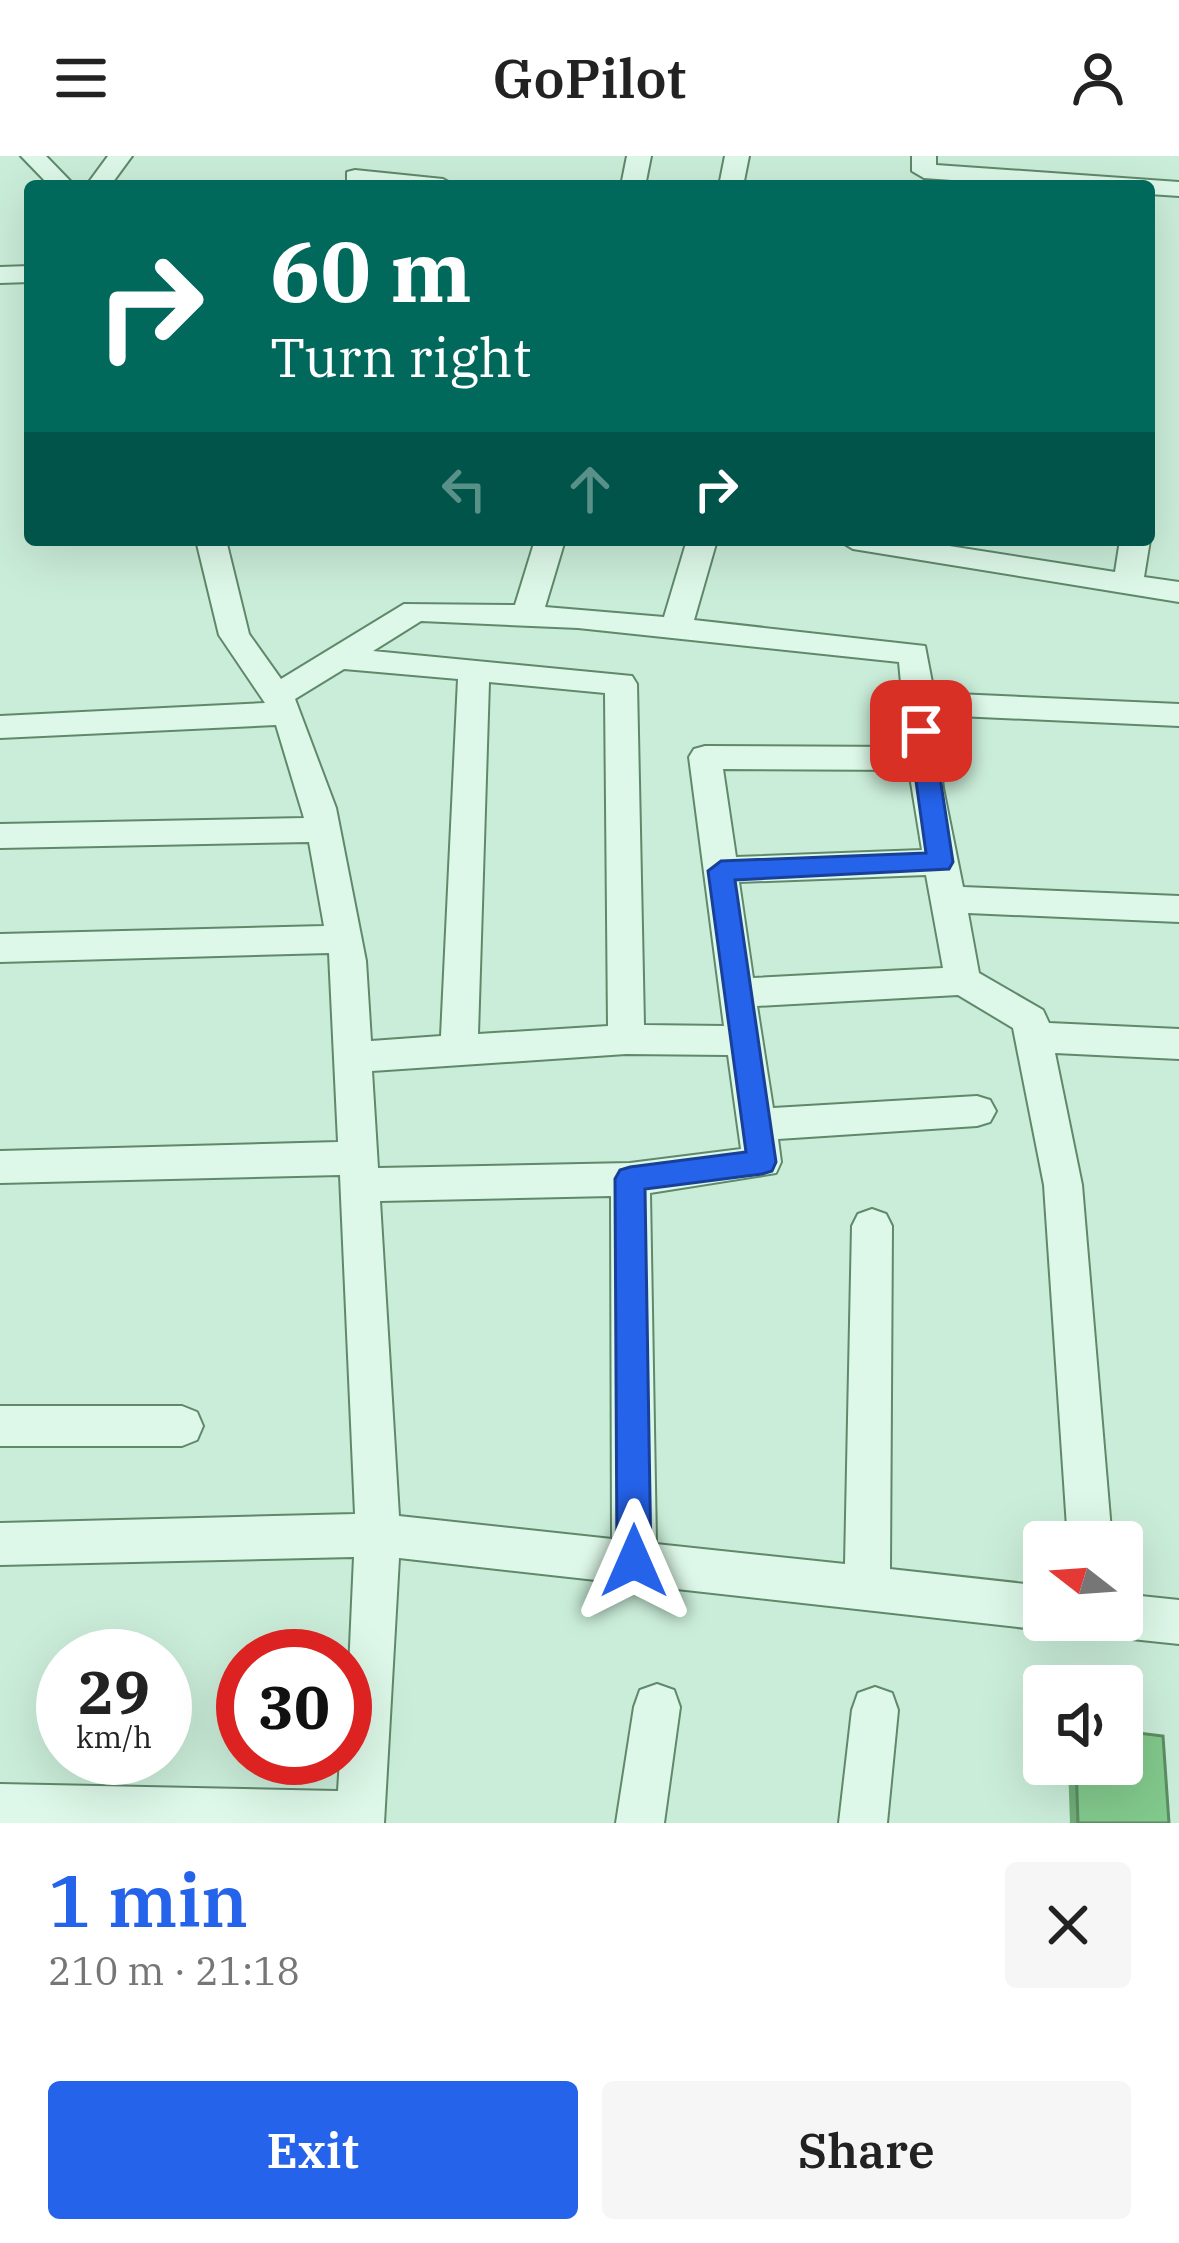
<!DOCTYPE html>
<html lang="en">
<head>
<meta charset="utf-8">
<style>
  :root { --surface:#fff; --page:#f6f6f6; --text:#222; --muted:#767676; --accent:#2563eb }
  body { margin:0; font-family:"IBM Plex Serif",serif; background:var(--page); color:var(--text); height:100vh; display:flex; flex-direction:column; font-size:45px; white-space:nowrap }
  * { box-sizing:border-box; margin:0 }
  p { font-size:39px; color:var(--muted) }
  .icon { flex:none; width:66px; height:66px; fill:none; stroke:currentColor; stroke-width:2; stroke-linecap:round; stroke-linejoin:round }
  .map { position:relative; height:1667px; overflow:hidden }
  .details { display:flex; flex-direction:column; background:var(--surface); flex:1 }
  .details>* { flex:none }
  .top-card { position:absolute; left:24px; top:24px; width:1131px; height:366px; border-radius:12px; box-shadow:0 12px 48px #0002; background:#00695c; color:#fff; overflow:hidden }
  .needle { width:78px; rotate:287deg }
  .tools { position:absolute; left:1023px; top:1365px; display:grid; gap:24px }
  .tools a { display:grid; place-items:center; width:120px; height:120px; border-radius:12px; background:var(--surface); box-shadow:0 12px 48px #0002; font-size:60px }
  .speed { position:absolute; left:36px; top:1473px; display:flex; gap:24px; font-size:60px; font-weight:700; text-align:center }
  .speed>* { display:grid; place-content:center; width:156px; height:156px; border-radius:50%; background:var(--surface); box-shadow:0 12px 48px #0002; line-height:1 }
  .speed small { font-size:30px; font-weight:400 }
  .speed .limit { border:18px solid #d22; background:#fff; color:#111 }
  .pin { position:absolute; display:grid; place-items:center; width:102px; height:102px; color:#fff; margin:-51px; border-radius:24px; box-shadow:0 6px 18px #0006 }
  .me { position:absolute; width:132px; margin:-66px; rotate:0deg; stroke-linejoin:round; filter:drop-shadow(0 0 9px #0008) }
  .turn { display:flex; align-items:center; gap:42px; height:252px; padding:0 48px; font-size:54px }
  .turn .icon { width:156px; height:156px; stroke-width:2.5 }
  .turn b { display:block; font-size:84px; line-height:102px }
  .lanes { display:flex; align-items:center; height:114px; padding:0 48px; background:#0003; justify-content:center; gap:60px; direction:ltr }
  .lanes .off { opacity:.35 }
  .round { display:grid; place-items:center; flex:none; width:126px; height:126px; border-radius:12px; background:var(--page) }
  .headline { display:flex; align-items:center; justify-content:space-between; height:204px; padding:0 48px }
  h1 { font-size:72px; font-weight:600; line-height:90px; color:var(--accent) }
  .button { display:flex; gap:24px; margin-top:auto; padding:24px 48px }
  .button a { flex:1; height:138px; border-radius:12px; background:var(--accent); color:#fff; font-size:48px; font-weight:600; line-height:138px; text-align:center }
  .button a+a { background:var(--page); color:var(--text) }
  header { display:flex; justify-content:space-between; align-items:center; height:156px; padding:0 48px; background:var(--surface); font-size:54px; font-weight:600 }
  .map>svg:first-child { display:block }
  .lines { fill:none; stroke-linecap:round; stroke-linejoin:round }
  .street-casing { stroke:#5f896a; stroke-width:4 }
  .street { fill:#ddf8e8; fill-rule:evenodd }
  .wall { fill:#70ad78 }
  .building { fill:#82c98c; stroke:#5b8d62; stroke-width:3 }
  .route { fill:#2563eb; stroke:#184099; stroke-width:3 }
</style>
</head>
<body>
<header><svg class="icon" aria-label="menu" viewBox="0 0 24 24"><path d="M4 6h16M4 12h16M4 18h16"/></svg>GoPilot<svg class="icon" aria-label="person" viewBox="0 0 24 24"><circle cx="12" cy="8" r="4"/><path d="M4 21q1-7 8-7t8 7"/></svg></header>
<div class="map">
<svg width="1179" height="1667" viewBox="0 0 1179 1667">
  <rect width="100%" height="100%" fill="#caedd9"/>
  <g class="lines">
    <defs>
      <g id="street">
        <polygon points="21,0 46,0 75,30 50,30"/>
        <polygon points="108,0 132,0 110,30 86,30"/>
        <polygon points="627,0 651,0 645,30 621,30"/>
        <polygon points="725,0 749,0 743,30 719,30"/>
        <polygon points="912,0 936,0 936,9 1179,26 1179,40 1149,38 1149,30 1037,30 924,22 912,15"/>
        <polygon points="355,14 443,23 455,30 347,26 347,16"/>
        <polygon points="30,110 30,126 0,127 0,111"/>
        <polygon points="1149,383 1150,384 1144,421 1179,426 1179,446 853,393 838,384 911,384 1115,416 1120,384"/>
        <path d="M 196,384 L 226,384 L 249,478 L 281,523 L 404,448 L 515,449 L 535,384 L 565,384 L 545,451 L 664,461 L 687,384 L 717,384 L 694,464 L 925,490 L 934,537 L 1179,548 L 1179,570 L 936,559 L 943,632 L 963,731 L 1179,740 L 1179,766 L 968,757 L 979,817 L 1043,854 L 1049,867 L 1179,873 L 1179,903 L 1055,897 L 1082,1029 L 1112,1386 L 1068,1386 L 1044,1029 L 1013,872 L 958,839 L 757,850 L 773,952 L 977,940 L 990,944 L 996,955 L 990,966 L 977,970 L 778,983 L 781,1006 L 776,1017 L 650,1037 L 656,1388 L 845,1408 L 852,1070 L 858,1058 L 872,1053 L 886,1058 L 892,1070 L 890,1413 L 1044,1430 L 1044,1464 L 1062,1464 L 1060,1468 L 1044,1474 L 399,1402 L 384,1667 L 0,1667 L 0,1628 L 338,1635 L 340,1602 L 345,1602 L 354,1401 L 0,1409 L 0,1367 L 355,1358 L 340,1019 L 0,1027 L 0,995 L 338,986 L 329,797 L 0,806 L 0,778 L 324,770 L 309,686 L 0,692 L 0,668 L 304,662 L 276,569 L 0,582 L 0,560 L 265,547 L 219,479 ZM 421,465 L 578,472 L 899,506 L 907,591 L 705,590 L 694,593 L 689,601 L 724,870 L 644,869 L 637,528 L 632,520 L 373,495 ZM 344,513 L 458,523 L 441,880 L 371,885 L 366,805 L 336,652 L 295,543 ZM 489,526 L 605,537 L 608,870 L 478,878 ZM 723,613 L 909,614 L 922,694 L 736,701 ZM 926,719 L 943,812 L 753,822 L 739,726 ZM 626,898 L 728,899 L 741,993 L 630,1007 L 378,1012 L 372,915 ZM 611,1040 L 612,1383 L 399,1360 L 380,1045 Z"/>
        <polygon points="0,1250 182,1250 197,1256 203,1270 197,1284 182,1290 0,1290"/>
        <polygon points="1122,1438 1179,1444 1179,1488 1122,1482 1106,1476 1101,1464 1122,1464"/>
        <polygon points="657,1528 674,1534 680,1551 664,1667 616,1667 634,1551 640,1534"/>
        <polygon points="875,1531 892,1537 898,1554 887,1667 839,1667 852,1554 858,1537"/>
      </g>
    </defs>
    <use href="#street" class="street-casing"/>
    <use href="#street" class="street"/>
  </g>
  <polygon class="wall" points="1068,1608 1122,1608 1169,1667 1070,1667"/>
  <polygon class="building" points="1122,1575 1163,1580 1169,1667 1078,1667 1076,1608 1122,1608"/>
  <polygon class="route" points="921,567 933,575 953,706 949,713 735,724 776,1006 772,1015 762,1018 645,1033 651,1405 646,1416 634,1421 622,1416 617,1405 615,1023 620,1014 630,1011 746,996 708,715 721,705 926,697 909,575"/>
</svg>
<div class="tools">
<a><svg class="needle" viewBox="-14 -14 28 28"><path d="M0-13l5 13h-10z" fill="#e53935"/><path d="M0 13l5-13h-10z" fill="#767676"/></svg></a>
<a><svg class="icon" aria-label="sound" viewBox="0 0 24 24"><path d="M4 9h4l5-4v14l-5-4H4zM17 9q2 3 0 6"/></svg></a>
</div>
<div class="speed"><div>29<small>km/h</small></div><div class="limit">30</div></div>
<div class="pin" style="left:921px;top:575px;background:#d93025"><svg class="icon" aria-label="arrive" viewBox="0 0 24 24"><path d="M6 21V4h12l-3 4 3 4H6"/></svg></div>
<svg class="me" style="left:634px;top:1405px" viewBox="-20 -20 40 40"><path d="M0-17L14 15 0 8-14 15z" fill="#2563eb" stroke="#fff" stroke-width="4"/></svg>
<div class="top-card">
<div class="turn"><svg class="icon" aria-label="right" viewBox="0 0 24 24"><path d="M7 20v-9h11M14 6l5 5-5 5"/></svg><div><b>60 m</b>Turn right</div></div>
<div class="lanes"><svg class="icon off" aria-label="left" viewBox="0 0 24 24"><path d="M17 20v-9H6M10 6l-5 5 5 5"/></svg><svg class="icon off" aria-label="ahead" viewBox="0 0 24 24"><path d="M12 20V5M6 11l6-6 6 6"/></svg><svg class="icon" aria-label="right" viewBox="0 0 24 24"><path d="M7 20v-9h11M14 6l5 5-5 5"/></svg></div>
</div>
</div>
<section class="details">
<div class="headline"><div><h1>1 min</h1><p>210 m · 21:18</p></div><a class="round"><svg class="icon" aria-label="close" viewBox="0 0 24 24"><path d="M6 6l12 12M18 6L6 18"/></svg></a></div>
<div class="button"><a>Exit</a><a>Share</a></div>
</section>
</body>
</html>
